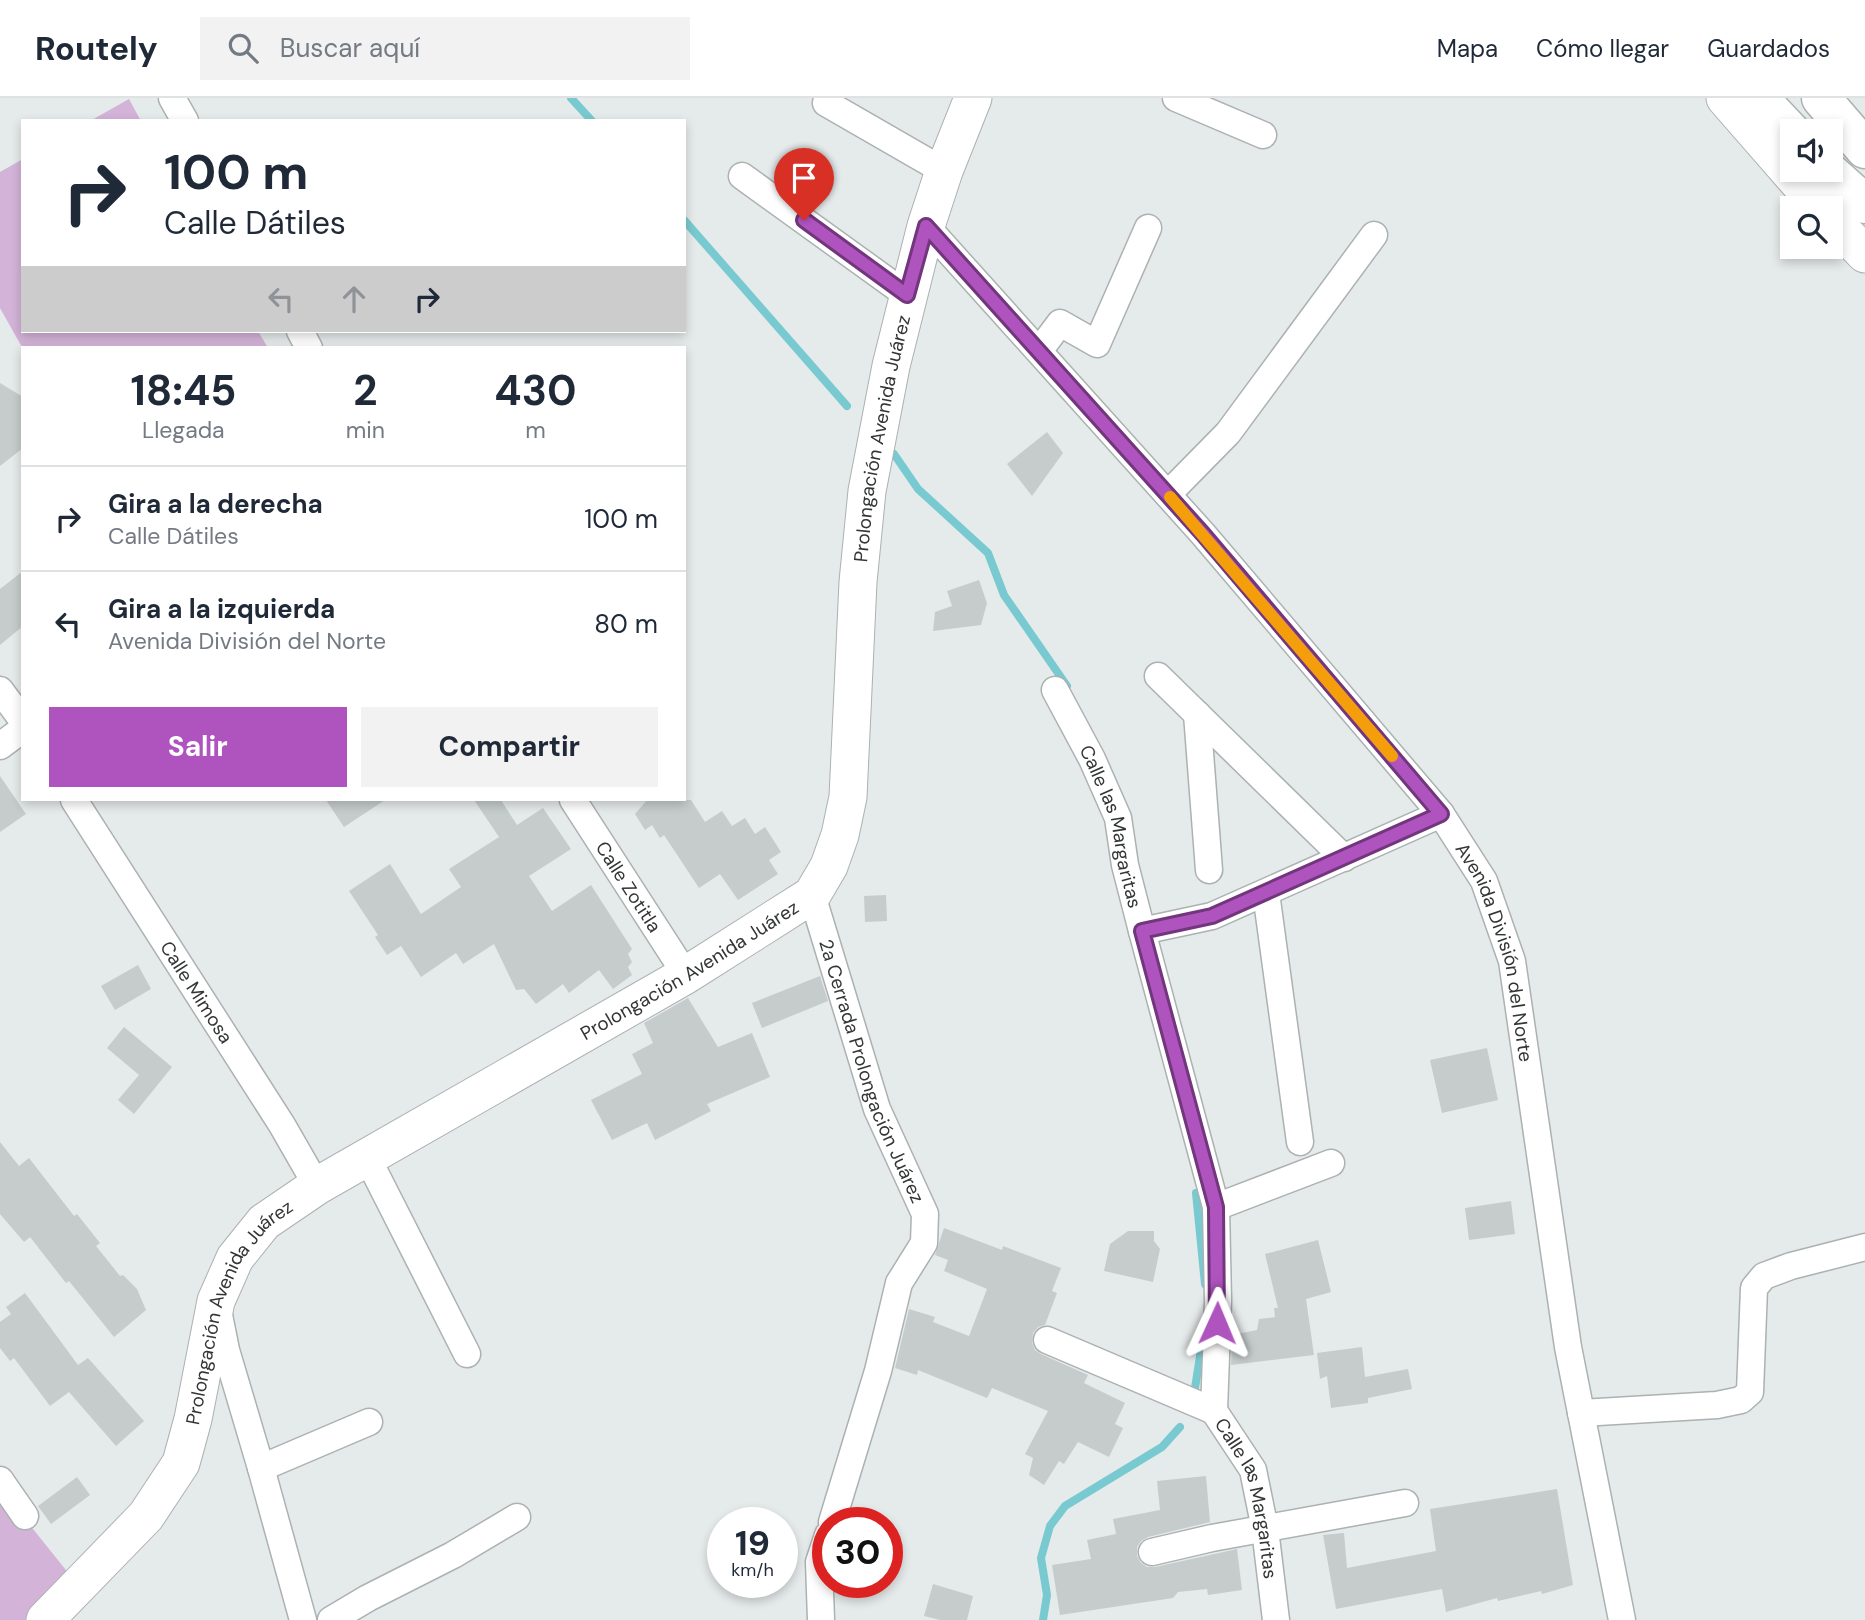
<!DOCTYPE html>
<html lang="es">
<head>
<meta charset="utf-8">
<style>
  :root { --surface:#fff; --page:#f2f2f3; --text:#1f2937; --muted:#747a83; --line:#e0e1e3; --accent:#af53be }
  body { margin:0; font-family:"DM Sans",sans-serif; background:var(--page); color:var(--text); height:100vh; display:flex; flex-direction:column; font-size:26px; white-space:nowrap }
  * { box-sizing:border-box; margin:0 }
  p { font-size:23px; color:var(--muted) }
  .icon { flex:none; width:38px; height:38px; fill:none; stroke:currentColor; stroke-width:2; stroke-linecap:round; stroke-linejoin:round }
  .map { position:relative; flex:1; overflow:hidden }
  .side { position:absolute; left:21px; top:248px; width:665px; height:455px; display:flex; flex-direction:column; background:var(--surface); border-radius:0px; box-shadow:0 4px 10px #0003 }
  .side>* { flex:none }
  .top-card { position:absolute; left:21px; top:21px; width:665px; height:214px; border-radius:0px; box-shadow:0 4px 10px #0003; background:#fff; color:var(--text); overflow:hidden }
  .fabs { position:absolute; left:1780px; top:21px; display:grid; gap:14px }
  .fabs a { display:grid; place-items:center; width:63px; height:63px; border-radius:0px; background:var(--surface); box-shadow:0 4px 10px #0003; font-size:35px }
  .speed { position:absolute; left:707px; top:1409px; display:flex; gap:14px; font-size:35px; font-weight:700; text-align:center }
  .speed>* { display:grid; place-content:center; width:91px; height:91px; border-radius:50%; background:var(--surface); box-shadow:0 4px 10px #0003; line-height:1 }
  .speed small { font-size:18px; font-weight:400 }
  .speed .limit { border:10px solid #d22; background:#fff; color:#111 }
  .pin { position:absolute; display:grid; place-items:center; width:60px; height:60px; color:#fff; margin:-72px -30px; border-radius:50% 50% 50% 0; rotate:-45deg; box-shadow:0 0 7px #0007 }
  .pin .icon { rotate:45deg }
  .me { position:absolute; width:77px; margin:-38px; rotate:1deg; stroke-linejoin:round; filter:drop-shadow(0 0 5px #0008) }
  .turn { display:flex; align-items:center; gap:24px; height:147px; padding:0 28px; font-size:32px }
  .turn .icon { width:91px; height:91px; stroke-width:2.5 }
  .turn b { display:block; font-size:49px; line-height:60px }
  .lanes { display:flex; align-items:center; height:66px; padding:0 28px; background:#0003; justify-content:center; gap:35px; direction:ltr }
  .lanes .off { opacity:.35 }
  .eta { display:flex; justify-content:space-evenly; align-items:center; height:119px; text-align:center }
  .eta b { font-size:42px; font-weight:700; line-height:49px }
  .button { display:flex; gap:14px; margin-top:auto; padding:14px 28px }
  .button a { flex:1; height:80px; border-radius:0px; background:var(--accent); color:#fff; font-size:28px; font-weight:700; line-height:80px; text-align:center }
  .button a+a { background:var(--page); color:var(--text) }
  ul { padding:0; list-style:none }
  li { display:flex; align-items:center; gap:21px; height:105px; padding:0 28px; border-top:2px solid var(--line) }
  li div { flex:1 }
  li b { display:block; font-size:26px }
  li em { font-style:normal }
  header { display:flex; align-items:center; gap:42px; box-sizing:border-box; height:98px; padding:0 35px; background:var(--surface); border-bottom:2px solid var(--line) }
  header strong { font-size:33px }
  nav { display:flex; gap:38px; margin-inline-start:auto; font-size:24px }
  .search { width:490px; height:63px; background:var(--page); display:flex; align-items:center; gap:18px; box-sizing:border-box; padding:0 24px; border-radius:0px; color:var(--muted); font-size:26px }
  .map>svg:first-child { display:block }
  .green { fill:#d3b3d8 }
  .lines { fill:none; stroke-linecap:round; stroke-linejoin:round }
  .stream { stroke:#78cad0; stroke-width:8 }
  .building { fill:#c6cccc }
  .street-casing { stroke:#acb1b2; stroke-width:29 }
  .secondary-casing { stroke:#acb1b2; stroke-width:39 }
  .primary-casing { stroke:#acb1b2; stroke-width:41 }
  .street { stroke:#fff; stroke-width:26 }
  .secondary { stroke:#fff; stroke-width:37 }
  .primary { stroke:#fff; stroke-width:38 }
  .route-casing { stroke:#72367c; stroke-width:18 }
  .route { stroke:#af53be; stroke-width:12 }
  .slow { stroke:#f59e0b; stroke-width:12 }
  .labels { text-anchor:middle; stroke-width:5; stroke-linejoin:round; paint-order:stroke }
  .street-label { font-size:19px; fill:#343636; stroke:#e5eaeb }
</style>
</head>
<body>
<header>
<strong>Routely</strong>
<div class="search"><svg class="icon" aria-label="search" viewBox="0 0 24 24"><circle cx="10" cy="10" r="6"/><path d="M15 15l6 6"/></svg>Buscar aquí</div>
<nav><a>Mapa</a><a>Cómo llegar</a><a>Guardados</a></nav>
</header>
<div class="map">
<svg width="1865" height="1522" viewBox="0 0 1865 1522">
  <rect width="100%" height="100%" fill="#e5eaeb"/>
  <g class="green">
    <polygon points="129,1 141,23 90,23"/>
    <polygon points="23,61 23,233 258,233 268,250 23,251 0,210 0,74"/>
    <polygon points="0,1390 78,1487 50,1522 0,1522"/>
  </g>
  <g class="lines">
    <g class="stream">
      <polyline points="571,0 592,23"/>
      <polyline points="684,122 847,308"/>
      <polyline points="894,356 918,391 988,455 1004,497 1067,588"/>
      <polyline points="1196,1095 1205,1186"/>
      <polyline points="1195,1290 1205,1227"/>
      <polyline points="1043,1522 1047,1497 1041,1460 1050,1428 1065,1408 1162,1349 1180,1329"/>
    </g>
  </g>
  <g class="building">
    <polygon points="0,285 23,299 23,350 0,368"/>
    <polygon points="1047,334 1063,355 1032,398 1007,366"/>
    <polygon points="23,473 23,528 0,547 0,491"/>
    <polygon points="979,482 987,505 981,527 933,533 935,514 952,508 947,493"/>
    <polygon points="0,678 26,716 0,734"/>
    <polygon points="326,702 385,702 344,729"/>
    <polygon points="474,702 501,702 517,727 543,710 571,751 529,778 552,813 591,787 632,851 628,856 632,864 628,869 632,877 613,891 599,872 569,895 563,886 536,906 524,891 516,892 494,846 463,866 456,855 421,879 401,848 387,857 375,839 378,837 349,793 390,766 421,816 461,789 449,771 499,739"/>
    <polygon points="647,702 691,702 705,724 722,713 732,728 745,720 755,736 765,729 781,754 769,762 778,776 738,802 720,776 699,790 664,737 660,740 652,727 645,732 635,716"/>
    <polygon points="886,797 887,823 865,824 864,798"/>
    <polygon points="138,867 151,891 115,912 101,888"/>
    <polygon points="820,878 828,903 762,930 752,905"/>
    <polygon points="688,900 718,949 752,935 770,979 707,1006 711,1013 655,1042 647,1025 612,1042 591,1002 642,976 632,956 653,945 644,925"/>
    <polygon points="124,929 172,969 134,1016 118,1002 139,977 107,950"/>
    <polygon points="1487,950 1498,1002 1442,1015 1430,962"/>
    <polygon points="0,1044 19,1068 29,1060 74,1118 77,1116 100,1145 96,1148 120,1178 123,1177 137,1191 146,1212 114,1239 69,1183 66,1185 30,1139 24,1144 0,1116"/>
    <polygon points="1511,1103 1515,1136 1469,1142 1465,1110"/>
    <polygon points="944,1130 1002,1152 1003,1148 1061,1170 1052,1193 1057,1195 1045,1227 1038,1229 1033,1235 1032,1245 1035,1252 1041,1256 1088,1277 1084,1285 1125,1305 1115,1326 1123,1330 1109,1359 1078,1344 1064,1366 1059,1363 1044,1387 1029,1377 1033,1360 1025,1356 1048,1313 992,1290 987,1300 918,1272 917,1277 895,1270 909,1211 935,1219 933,1224 969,1238 987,1191 944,1173 948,1162 935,1157"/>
    <polygon points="1128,1133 1154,1133 1154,1143 1160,1151 1153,1184 1104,1173 1110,1146"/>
    <polygon points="1318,1142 1331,1194 1306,1201 1314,1257 1231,1267 1232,1237 1257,1232 1259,1221 1275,1219 1274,1210 1278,1210 1265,1156"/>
    <polygon points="25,1195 78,1267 88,1260 144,1323 116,1348 69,1294 50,1308 14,1260 10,1263 0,1250 0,1224 11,1216 6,1209"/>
    <polygon points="1362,1249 1365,1279 1408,1271 1412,1291 1368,1300 1368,1305 1331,1310 1327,1278 1320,1281 1317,1255"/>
    <polygon points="1206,1378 1210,1424 1148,1439 1141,1443 1137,1449 1137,1458 1141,1465 1147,1469 1155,1469 1237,1451 1242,1492 1208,1497 1207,1491 1178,1494 1173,1500 1060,1517 1052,1467 1091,1461 1087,1442 1116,1436 1113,1421 1160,1412 1157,1383"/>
    <polygon points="77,1379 90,1397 51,1426 38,1408"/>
    <polygon points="1557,1391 1573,1487 1542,1496 1541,1493 1498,1503 1497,1500 1446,1514 1442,1491 1336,1511 1323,1437 1344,1435 1347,1470 1436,1453 1430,1411"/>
    <polygon points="933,1486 973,1498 967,1522 940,1522 924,1518"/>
  </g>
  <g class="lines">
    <defs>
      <g id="street">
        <polyline points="172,0 185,23"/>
        <polyline points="1176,0 1263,37"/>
        <polyline points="826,5 944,73"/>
        <polyline points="742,78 907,197"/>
        <path id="s1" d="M 926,128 L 1203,436 L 1441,716 L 1484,783 L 1512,863 L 1568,1249 L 1622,1522"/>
        <polyline points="300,233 309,250"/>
        <polyline points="1039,253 1060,225 1097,246 1148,130"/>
        <polyline points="1168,396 1228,335 1374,137"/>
        <polyline points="1158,578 1344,760"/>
        <polyline points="0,592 23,623"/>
        <path id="s2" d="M 1055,592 L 1092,661 L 1118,720 L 1125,767 L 1142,833 L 1216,1109 L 1218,1202 L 1214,1313 L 1253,1372 L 1265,1431 L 1276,1522"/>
        <polyline points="1197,616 1209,772"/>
        <polyline points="0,648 23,631"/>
        <path id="s3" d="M 74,702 L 282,1027 L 317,1088"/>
        <path id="s4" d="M 573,702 L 686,877"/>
        <polyline points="1266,795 1300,1044"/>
        <path id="s5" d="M 812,797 L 877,1011 L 925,1116 L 924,1145 L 899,1185 L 878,1273 L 832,1424"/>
        <polyline points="1142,833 1212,818 1441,716"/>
        <polyline points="367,1059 467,1256"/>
        <polyline points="1216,1109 1331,1065"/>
        <polyline points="219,1217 226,1252 261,1370 303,1522"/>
        <polyline points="1047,1242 1214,1313"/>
        <polyline points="1581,1315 1717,1307 1741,1302 1750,1294 1754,1190 1764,1178 1791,1168 1865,1149"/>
        <polyline points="261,1370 369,1324"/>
        <polyline points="0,1382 25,1418"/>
        <polyline points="1152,1454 1212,1440 1405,1405"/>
        <polyline points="331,1522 368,1500 453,1457 517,1419"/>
        <polyline points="821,1522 819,1464 828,1437"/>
      </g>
      <g id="secondary">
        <polyline points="1725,0 1821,110"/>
        <polyline points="1830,120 1865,156"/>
        <path id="s6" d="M 45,1522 L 146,1418 L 181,1365 L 193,1321 L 216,1203 L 235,1160 L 264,1124 L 317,1088 L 686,877 L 812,797 L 829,768 L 840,737 L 848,699 L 858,484 L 867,393 L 891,268 L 926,128 L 944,73 L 973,0"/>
      </g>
      <g id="primary">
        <polyline points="1759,0 1792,35"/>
        <polyline points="1821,0 1865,51"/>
        <polyline points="1827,72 1865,106"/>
      </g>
    </defs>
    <use href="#street" class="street-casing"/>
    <use href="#secondary" class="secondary-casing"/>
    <use href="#primary" class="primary-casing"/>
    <use href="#street" class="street"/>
    <use href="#secondary" class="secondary"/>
    <use href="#primary" class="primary"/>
  </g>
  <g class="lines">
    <defs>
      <polyline id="route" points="804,122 907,197 926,128 1203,436 1441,716 1212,818 1142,833 1216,1109 1217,1225"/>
    </defs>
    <use href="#route" class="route-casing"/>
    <use href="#route" class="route"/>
    <polyline class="slow" points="1170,399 1392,658"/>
  </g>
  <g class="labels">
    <g class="street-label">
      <text dy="7" stroke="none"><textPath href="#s6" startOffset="1572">Prolongación Avenida Juárez</textPath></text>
      <text dy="7" stroke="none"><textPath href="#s2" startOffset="149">Calle las Margaritas</textPath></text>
      <text dy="7" stroke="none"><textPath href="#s4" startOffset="103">Calle Zotitla</textPath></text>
      <text dy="7" stroke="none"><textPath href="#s1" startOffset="933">Avenida División del Norte</textPath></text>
      <text dy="7" stroke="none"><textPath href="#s6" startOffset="962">Prolongación Avenida Juárez</textPath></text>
      <text dy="7" stroke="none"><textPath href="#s3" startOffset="228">Calle Mimosa</textPath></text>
      <text dy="7" stroke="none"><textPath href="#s5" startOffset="186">2a Cerrada Prolongación Juárez</textPath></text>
      <text dy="7" stroke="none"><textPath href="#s6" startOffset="374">Prolongación Avenida Juárez</textPath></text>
      <text dy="7" stroke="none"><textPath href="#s2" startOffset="844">Calle las Margaritas</textPath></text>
    </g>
  </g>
</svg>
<div class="fabs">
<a><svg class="icon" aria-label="sound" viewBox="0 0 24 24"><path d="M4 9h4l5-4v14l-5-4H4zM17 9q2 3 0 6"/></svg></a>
<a><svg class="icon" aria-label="search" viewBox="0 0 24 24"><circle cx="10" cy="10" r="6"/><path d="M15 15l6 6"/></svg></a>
</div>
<div class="speed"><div>19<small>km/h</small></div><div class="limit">30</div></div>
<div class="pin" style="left:804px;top:122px;background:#d93025"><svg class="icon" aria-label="arrive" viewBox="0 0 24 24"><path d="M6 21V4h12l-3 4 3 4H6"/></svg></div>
<svg class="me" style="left:1217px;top:1225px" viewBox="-20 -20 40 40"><path d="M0-17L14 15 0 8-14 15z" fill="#af53be" stroke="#fff" stroke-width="4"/></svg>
<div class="top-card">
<div class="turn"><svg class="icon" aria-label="right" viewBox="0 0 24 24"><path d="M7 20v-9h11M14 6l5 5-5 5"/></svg><div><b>100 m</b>Calle Dátiles</div></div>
<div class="lanes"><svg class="icon off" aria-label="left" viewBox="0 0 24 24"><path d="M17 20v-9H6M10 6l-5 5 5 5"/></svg><svg class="icon off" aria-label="ahead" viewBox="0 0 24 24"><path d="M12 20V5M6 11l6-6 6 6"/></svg><svg class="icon" aria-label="right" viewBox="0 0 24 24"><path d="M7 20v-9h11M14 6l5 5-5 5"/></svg></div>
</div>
<section class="side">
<div class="eta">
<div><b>18:45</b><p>Llegada</p></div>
<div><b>2</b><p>min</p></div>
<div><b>430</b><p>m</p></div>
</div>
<ul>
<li><svg class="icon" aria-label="right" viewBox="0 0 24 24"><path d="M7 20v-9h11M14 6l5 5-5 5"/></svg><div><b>Gira a la derecha</b><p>Calle Dátiles</p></div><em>100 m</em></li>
<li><svg class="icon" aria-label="left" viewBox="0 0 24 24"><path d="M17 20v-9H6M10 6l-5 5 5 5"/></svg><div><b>Gira a la izquierda</b><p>Avenida División del Norte</p></div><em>80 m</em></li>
</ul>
<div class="button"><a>Salir</a><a>Compartir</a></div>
</section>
</div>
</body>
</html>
